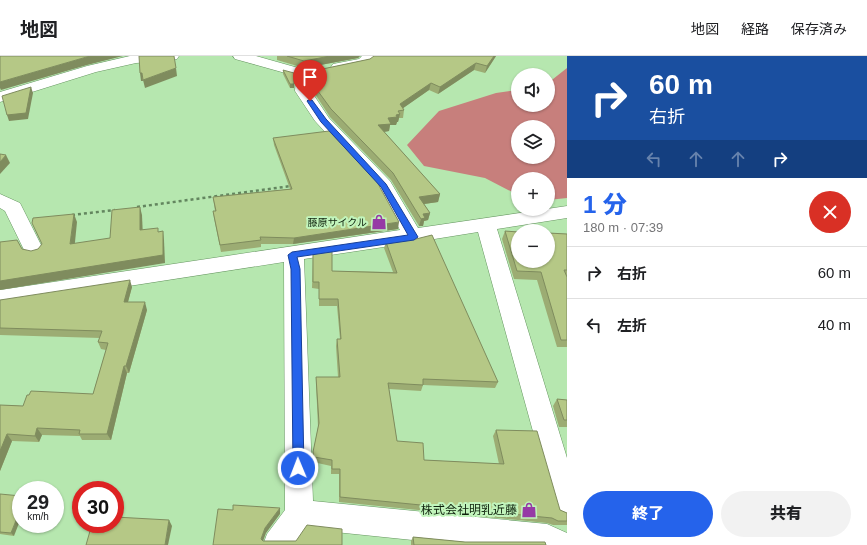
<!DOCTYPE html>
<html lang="ja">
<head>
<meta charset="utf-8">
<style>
  :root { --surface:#fff; --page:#f2f2f2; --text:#202124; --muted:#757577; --line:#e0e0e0; --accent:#2563eb }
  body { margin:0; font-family:Arial,"Noto Sans JP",sans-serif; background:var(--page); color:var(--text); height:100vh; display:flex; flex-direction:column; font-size:15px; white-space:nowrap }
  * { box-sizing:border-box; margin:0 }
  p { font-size:13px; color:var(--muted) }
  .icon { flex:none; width:22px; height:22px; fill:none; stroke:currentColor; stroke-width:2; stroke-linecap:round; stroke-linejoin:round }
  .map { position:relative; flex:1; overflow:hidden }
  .drawer { display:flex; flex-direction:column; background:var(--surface); width:300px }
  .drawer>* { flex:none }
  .guide { background:#1a4fa0; color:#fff; overflow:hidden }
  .controls { position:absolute; left:511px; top:12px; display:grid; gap:8px }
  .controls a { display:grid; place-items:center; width:44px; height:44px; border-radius:50%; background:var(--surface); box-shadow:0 1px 3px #0004; font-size:20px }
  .speed { position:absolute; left:12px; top:425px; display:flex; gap:8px; font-size:20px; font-weight:700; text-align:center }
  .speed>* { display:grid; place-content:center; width:52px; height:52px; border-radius:50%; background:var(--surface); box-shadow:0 1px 3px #0004; line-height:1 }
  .speed small { font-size:10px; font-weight:400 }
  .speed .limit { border:6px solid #d22; background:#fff; color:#111 }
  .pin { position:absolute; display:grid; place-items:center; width:34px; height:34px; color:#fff; margin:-41px -17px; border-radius:50% 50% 50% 0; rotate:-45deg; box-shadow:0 0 4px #0007 }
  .pin .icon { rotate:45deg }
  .me { position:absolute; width:44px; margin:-22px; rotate:359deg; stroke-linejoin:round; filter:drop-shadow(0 0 3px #0008) }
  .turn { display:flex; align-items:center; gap:14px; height:84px; padding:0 16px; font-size:18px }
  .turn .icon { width:52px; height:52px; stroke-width:2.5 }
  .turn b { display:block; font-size:28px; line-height:34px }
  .lanes { display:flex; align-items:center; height:38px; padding:0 16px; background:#0003; justify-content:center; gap:20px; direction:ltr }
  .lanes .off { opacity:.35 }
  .round { display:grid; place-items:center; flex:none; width:42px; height:42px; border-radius:21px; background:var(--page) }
  .head { display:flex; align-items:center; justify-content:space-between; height:68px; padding:0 16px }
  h1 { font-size:24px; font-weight:800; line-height:30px; color:var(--accent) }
  .button { display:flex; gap:8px; margin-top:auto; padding:8px 16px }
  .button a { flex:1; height:46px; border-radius:24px; background:var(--accent); color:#fff; font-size:16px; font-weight:800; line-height:46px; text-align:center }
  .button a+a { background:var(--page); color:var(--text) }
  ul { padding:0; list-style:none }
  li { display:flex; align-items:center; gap:12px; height:52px; padding:0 16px; border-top:1px solid var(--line) }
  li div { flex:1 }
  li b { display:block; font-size:15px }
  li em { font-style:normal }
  header { display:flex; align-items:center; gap:24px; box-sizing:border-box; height:56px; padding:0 20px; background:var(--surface); border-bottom:1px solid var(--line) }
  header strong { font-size:19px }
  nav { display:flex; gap:22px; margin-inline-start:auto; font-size:14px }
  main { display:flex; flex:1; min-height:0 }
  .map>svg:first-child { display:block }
  .forest { fill:#c77f7c; fill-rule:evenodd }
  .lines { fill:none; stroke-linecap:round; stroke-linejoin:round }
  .minor-casing { stroke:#669561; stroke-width:1 }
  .path { stroke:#63865f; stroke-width:2.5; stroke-dasharray:3 3; stroke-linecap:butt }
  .minor { fill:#fff; fill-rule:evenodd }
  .wall { fill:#9cac73 }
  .shaded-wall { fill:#7f8c5e }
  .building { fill:#b5c886; stroke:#7f8c5e }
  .route { fill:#2563eb; stroke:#184099 }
  .labels { text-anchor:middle; stroke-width:4; stroke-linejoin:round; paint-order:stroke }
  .poi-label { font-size:10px; fill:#0f220d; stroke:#c2f5bc; text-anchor:end }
  .near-poi-label { font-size:12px; fill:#0f220d; stroke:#c2f5bc; text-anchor:end }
</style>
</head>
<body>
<header>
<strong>地図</strong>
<nav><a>地図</a><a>経路</a><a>保存済み</a></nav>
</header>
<main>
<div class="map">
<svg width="567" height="489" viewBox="0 0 567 489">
  <rect width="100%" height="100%" fill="#b6e7af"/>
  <path class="forest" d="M 567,12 L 567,142 L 548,144 L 548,123 L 518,123 L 518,139 L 485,122 L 424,110 L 407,89 L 439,55 L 496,37 L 518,34 L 518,49 L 548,49 L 548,27 ZM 518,71 L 548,71 L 548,101 L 518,101 Z"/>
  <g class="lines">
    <defs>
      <g id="minor">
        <polygon points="130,0 179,0 177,3 172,4 136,7 96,16 0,46 0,36 87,10"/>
        <polygon points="233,0 256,0 309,15 311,18 311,35 329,62 390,125 418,172 567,150 567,162 497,173 567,402 567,462 557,458 553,448 478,176 422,185 414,188 410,187 304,203 313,445 547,468 567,477 567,489 461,489 306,473 296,489 263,489 267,478 285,454 284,206 0,250 0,234 400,174 377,132 315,65 295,35 296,20 235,3"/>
        <path d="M 362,0 L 378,0 C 376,3 372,7 369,9 C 362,13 340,16 333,14 L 331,11 L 333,8 L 359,3 Z"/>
        <polygon points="0,138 20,147 44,195 41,200 34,202 27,200 5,155 0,152"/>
      </g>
    </defs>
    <use href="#minor" class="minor-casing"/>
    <g class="path">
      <polyline points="137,151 291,130"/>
      <polyline points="72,159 115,154"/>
    </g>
    <use href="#minor" class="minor"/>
  </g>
  <g class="wall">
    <polygon points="277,0 360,0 358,2 304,12 277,4"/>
    <polygon points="496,0 485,17 474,14 438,38 429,34 403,52 404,54 403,62 399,62 398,66 397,66 396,69 390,69 389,75 384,76 440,138 438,146 424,148 430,157 428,164 424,165 423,170 419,170 391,124 330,61 315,38 312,31 313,15 370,3"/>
    <polygon points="283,14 294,32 290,32 283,18"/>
    <polygon points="273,82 398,173 293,188 261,188 261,191 221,196 214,162 213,155 215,155 213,141 290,133 274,89"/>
    <polygon points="505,175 567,178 567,291 557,291 537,224 514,223 502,183"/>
    <polygon points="386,186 498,326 495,332 423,329 421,335 389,333 397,385 424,404 499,408 493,380 496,374 560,454 567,457 567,469 553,469 547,467 339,446 339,418 331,418 331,410 313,406 313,396 318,371 316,327 316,321 338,321 336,290 337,283 340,283 337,250 319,250 319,233 312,232 313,197 332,215 393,216 384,192"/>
    <polygon points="132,231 128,246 147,254 129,317 127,317 111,384 82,384 80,380 42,379 39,386 12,385 0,415 0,349 23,350 93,338 106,294 101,293 98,286 100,282 0,279 0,244"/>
    <polygon points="557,343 567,344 567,371 559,371 553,350"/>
    <polygon points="0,438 14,480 0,478"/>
    <polygon points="413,481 465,486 546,489 411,489 411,485"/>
  </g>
  <g class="shaded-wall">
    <polygon points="90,0 123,0 87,9 1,34 0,32 0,26"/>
    <polygon points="330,0 360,0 358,2 304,12 304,5"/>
    <polygon points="494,0 496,0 485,17 487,10"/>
    <polygon points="476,7 474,14 438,38 440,31"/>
    <polygon points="176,12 177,20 145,32 143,24"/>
    <polygon points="140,17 142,17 143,25 141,25"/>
    <polygon points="294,17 294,32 290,32 290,28"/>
    <polygon points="431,27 429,34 399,55 400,48"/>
    <polygon points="31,31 33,37 28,63 9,65 7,59"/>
    <polygon points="400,58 398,66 397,66 396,69 390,69 389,75 377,77 378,69 388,62 396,59"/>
    <polygon points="6,99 10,107 0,118 0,106"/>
    <polygon points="440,138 438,146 417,149 419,141"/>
    <polygon points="140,151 142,159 143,182 140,174"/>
    <polygon points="430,157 428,164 424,165 423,170 419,170 421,163 423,158"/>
    <polygon points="74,158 77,166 74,196 70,188"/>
    <polygon points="399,166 398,173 293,188 294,182"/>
    <polygon points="163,175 164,184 165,207 0,234 0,225"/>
    <polygon points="130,224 132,231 126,253 124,246"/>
    <polygon points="145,246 147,254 129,317 126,310"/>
    <polygon points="124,310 127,317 111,384 107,378"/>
    <polygon points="37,372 42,379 39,386 35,380"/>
    <polygon points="7,378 12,385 0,415 0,395"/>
    <polygon points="21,452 21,462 14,480 11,477"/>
    <polygon points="280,452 280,458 266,477 262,488 261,483 265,472"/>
    <polygon points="169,464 172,470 168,489 165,489"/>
  </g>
  <g class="building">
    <polygon points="0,0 90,0 0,26"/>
    <polygon points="139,0 174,0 176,12 143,24 142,17 140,17"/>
    <polygon points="287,0 330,0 304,5"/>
    <polygon points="374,0 494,0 487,10 476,7 440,31 431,27 400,48 404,54 398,55 400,58 396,59 397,61 388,62 391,68 378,69 440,138 419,141 430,157 423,158 425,162 421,163 393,117 331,53 315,31 313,24 313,15 370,3"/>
    <polygon points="283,14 294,17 294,28 290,28"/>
    <polygon points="31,31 26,57 7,59 2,40"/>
    <polygon points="329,75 377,126 399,166 294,182 260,181 261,184 220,189 213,155 216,155 213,141 292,133 273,82"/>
    <polygon points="0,98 6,99 0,106"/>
    <polygon points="140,151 140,174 158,172 158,176 163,175 163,199 0,225 0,186 17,184 22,193 31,195 38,193 42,188 32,167 33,162 74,158 70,188 110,182 112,154"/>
    <polygon points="505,175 518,176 518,205 548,205 548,177 567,178 567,214 564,214 567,221 567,284 561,284 541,216 517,215"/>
    <polygon points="432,179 498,326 423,323 423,329 388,327 397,385 423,387 424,404 504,408 496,374 537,375 560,454 567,457 567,465 558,465 552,462 340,441 340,413 332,413 332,404 314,401 313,396 319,367 316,321 340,321 337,283 341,283 338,243 319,243 319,226 313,226 313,197 332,194 332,215 397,217 386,186 412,182 416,183"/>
    <polygon points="130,224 124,246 145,246 126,310 124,310 107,378 79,378 80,374 37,372 35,380 7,378 0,395 0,349 23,350 27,339 29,339 31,335 93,338 108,287 98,286 102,275 0,272 0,244"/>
    <polygon points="557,343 567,344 567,364 564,364"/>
    <polygon points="0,438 21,440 21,452 11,477 0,476"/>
    <polygon points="233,449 280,452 265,472 261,483 263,485 296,485 307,469 342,473 342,489 213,489 218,453 233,454"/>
    <polygon points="115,461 169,464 165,489 86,489 92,468 115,468"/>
    <polygon points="413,481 465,486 545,486 546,489 414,489"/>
  </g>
  <polygon class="route" points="308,44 312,44 326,63 386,128 418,181 414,184 297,201 300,213 304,412 303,416 298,417 294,416 293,412 291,213 288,199 292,196 408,179 381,131 321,66 307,45"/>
  <defs>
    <symbol id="shop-bare" viewBox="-9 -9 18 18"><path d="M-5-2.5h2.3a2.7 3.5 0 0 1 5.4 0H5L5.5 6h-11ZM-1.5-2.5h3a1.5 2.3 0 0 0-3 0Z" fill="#963aa5" stroke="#c2f5bc" stroke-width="2.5" paint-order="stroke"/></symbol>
  </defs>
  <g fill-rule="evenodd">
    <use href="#shop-bare" x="368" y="155" width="22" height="22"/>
    <use href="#shop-bare" x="518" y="443" width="22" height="22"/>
  </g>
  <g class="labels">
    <g class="poi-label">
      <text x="367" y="170">藤原サイクル</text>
    </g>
    <g class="near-poi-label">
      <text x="517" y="458">株式会社明乳近藤</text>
    </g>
  </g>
</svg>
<div class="controls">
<a><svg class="icon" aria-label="sound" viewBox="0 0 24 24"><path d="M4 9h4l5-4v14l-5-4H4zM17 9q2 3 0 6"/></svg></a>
<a><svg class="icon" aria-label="layers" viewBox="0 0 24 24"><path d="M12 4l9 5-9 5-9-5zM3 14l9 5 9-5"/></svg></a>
<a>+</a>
<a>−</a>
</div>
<div class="speed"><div>29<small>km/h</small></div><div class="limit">30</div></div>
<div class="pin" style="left:310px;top:45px;background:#d93025"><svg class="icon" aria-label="arrive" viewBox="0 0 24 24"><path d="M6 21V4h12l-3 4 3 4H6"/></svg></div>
<svg class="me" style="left:298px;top:412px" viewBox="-20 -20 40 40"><circle r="17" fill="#2563eb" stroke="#fff" stroke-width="3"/><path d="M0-11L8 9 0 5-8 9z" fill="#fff"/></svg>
</div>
<section class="drawer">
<div class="guide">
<div class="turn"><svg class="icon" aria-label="right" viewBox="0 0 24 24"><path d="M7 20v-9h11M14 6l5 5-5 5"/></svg><div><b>60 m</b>右折</div></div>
<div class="lanes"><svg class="icon off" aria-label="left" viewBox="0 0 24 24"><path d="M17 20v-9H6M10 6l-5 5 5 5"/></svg><svg class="icon off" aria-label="ahead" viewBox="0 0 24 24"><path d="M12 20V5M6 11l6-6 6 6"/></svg><svg class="icon off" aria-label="ahead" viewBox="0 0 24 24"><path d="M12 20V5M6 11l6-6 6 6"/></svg><svg class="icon" aria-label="right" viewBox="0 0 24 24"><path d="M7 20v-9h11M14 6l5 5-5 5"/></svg></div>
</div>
<div class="head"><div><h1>1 分</h1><p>180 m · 07:39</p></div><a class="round" style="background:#d93025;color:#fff"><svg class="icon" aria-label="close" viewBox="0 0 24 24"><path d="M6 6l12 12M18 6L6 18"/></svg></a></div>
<ul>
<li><svg class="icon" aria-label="right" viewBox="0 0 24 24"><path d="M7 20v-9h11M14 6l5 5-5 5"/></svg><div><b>右折</b></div><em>60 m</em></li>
<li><svg class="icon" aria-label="left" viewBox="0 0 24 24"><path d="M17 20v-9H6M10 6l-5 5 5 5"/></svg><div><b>左折</b></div><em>40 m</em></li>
</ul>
<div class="button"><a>終了</a><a>共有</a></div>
</section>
</main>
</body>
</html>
